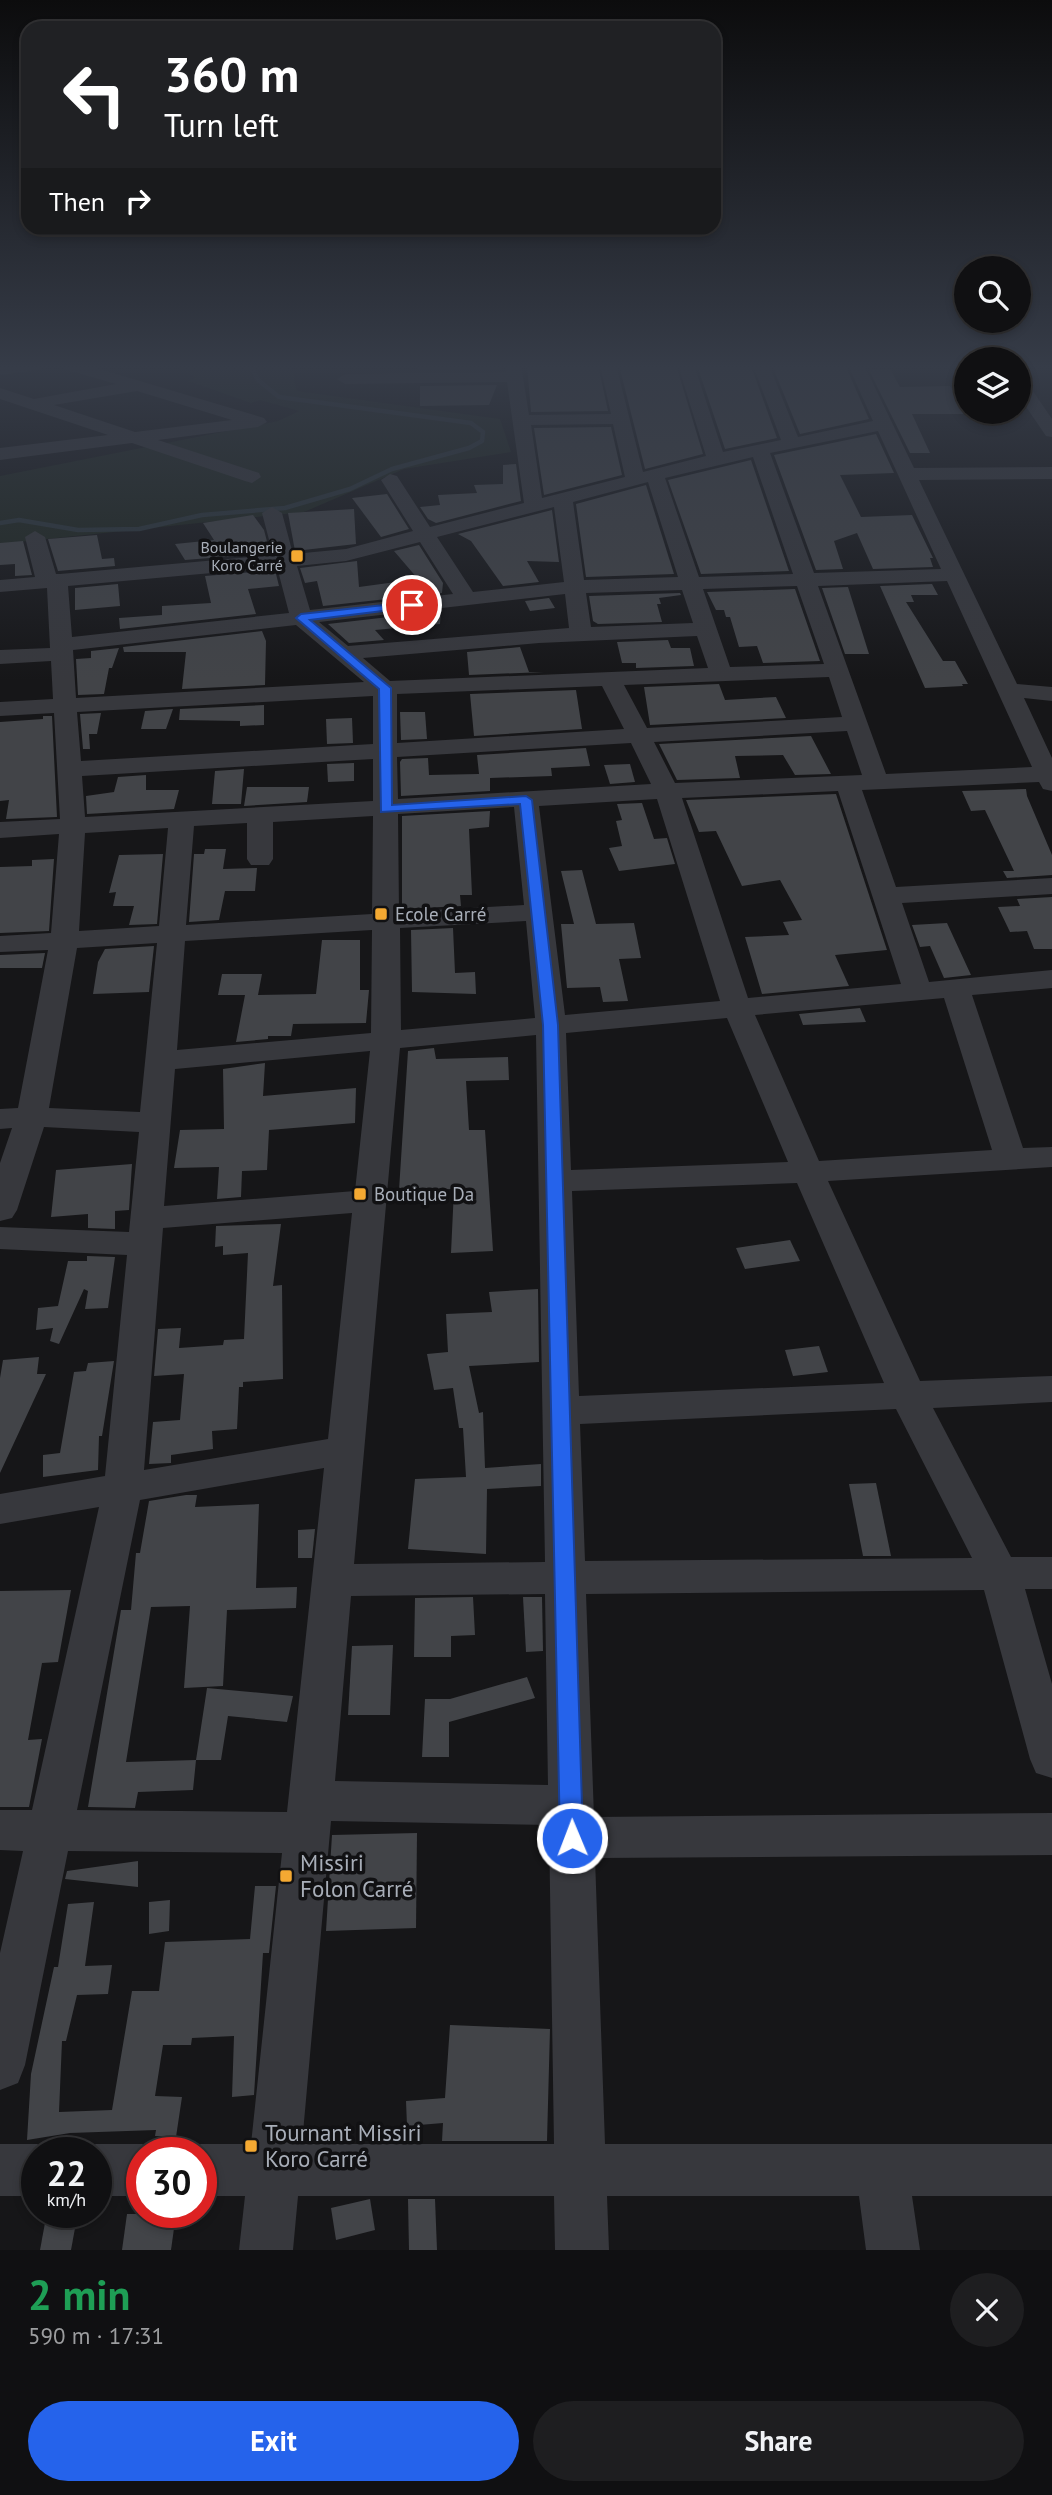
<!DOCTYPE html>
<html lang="en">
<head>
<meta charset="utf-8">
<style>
  :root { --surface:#101012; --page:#1e1e20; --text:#f1f3f6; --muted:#9c9d9f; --line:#303032; --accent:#2563eb }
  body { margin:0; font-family:"PT Sans",sans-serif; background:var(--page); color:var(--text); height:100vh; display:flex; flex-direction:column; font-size:26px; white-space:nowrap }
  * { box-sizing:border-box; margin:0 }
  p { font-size:23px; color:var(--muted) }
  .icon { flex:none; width:38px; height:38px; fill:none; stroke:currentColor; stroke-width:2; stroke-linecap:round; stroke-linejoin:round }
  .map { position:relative; height:2250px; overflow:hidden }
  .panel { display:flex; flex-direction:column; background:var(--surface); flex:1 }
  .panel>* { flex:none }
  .hud { position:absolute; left:21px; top:21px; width:700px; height:214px; border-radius:21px; box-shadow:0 4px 10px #0003,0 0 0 2px var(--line); background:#202124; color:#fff; overflow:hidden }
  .tools { position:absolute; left:954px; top:256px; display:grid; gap:14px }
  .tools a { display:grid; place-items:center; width:77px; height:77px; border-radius:50%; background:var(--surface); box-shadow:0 4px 10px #0003,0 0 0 2px var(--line); font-size:35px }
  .speed { position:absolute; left:21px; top:2137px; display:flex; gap:14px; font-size:35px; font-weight:700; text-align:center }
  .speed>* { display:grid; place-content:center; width:91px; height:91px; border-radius:50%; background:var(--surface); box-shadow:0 4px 10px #0003,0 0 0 2px var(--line); line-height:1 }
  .speed small { font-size:18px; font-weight:400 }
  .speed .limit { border:10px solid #d22; background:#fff; color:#111 }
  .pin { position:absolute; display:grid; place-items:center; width:60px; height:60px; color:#fff; margin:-30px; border:4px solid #fff; border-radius:50%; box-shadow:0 2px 7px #0007 }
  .me { position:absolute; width:77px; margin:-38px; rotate:359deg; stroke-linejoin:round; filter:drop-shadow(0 0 5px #0008) }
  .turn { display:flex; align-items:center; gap:24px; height:147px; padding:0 28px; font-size:32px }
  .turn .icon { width:91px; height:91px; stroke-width:2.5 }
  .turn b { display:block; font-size:49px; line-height:60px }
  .then { display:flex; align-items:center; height:66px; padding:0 28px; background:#0003; gap:14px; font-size:26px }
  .round { display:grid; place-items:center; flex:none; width:74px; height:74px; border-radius:37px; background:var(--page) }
  .summary { display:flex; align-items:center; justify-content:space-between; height:119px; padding:0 28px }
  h1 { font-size:42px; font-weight:700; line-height:52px; color:#1e9e55 }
  .action { display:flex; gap:14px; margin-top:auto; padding:14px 28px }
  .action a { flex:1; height:80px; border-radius:42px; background:var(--accent); color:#fff; font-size:28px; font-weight:700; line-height:80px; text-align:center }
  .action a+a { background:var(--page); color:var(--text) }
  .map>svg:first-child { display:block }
  .green { fill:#1e261f }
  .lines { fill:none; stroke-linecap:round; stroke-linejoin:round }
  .stream { stroke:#2c363c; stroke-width:4.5 }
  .building { fill:#424448 }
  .minor { fill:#37383d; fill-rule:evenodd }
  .route { fill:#2563eb; stroke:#184099; stroke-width:2 }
  .poi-dot { fill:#f4a932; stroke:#111113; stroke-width:2.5 }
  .labels { text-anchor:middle; stroke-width:7; stroke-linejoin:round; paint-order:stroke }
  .far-poi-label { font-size:16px; fill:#a8aeb8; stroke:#111113; text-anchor:end }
  .poi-label { font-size:19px; fill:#a8aeb8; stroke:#111113; text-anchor:start }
  .near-poi-label { font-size:23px; fill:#a8aeb8; stroke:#111113; text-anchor:start }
</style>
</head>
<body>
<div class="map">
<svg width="1052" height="2250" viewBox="0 0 1052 2250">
  <rect width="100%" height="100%" fill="#161618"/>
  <polygon class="green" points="175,365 291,365 297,391 500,419 511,452 404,469 304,512 0,544 0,476 278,421 299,411 260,400 251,403 188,381 196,378"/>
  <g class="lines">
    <polyline class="stream" points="0,523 19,520 78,530 139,529 202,515 285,508 350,489 392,469 469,448 482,441 483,432 471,423 279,397 258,380 250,365"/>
  </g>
  <g class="building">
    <polygon points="417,365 468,365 503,369 418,370"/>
    <polygon points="527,365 598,365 608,411 531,412"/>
    <polygon points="619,365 676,365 703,454 645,469"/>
    <polygon points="697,365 751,366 777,438 725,449"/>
    <polygon points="772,365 845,365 869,419 800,434"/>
    <polygon points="890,369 900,387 950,386 968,414 912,414 930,453 910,453 869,370"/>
    <polygon points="497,385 489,405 420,406 420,386"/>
    <polygon points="611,427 622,475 544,495 534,428"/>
    <polygon points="876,434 894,473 840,475 861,517 912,515 933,558 930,558 933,567 873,569 857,533 834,541 843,569 816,570 774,455"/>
    <polygon points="751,460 789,571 701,574 668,480"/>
    <polygon points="516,464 521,501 436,523 428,519 420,507 440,505 438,495 477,493 474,485 503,484 503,465"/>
    <polygon points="646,485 674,574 586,577 576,504"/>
    <polygon points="387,494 409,529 381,537 352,498"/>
    <polygon points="354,509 356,544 295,551 288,513"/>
    <polygon points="552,510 559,562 527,561 539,582 503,586 471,541 458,534"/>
    <polygon points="253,515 264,530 270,553 185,560 175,544 214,540 203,523"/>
    <polygon points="97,535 102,559 114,558 115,566 58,571 48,539"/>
    <polygon points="23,541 32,575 15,576 15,564 0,565 0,543"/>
    <polygon points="419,545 443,583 442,593 323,606 317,581 305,583 300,568 357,561 359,587 418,579 394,551"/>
    <polygon points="275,570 279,586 248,589 256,614 120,629 119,618 162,615 162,606 211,603 205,576"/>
    <polygon points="118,584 120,606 75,610 75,588"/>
    <polygon points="932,584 938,595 911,595 914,602 906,602 943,661 955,661 968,684 962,684 963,686 925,688 880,586"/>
    <polygon points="848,587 869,654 845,654 822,588"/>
    <polygon points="795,589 820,661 763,663 757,646 739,647 730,617 726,617 724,610 716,610 707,592"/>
    <polygon points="680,593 681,595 659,598 661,604 657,604 662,622 598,624 593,621 589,596"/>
    <polygon points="549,598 555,608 530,611 525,601"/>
    <polygon points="441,611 440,624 375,630 384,640 349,643 328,624"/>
    <polygon points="262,631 266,641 265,685 182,689 186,652 124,652 123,647"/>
    <polygon points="668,640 671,648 690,648 694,666 636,668 636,663 622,663 617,642"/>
    <polygon points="520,647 529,672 544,672 469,675 467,652"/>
    <polygon points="119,648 112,668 109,668 104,694 78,695 76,659 91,658 91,651"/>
    <polygon points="719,684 725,700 776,697 786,718 650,725 644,687"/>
    <polygon points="576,690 582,729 474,736 470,694"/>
    <polygon points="264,705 264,725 240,726 240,721 179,720 180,709"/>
    <polygon points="173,709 166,729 141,729 145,711"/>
    <polygon points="400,712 425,712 427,739 401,740"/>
    <polygon points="101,713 97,734 89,734 90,749 83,749 80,714"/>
    <polygon points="43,716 52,716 57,817 6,819 9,800 0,801 0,722 43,719"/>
    <polygon points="352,718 353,743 327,744 326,719"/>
    <polygon points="811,736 831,774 795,775 783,755 735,756 740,778 677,780 659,744"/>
    <polygon points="586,748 590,766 551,768 552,776 490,778 490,791 401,796 400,762 402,759 428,758 429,775 479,774 477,755"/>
    <polygon points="354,763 354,781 328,782 327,764"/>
    <polygon points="630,764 635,782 610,784 604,765"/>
    <polygon points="244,769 241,804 212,804 215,771"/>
    <polygon points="146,775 146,790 179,790 174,809 87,814 86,796 114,792 118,777"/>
    <polygon points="247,787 309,787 307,802 244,806"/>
    <polygon points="1026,789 1027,796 1052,855 1052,875 1007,878 1003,871 1014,871 985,810 971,811 962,791"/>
    <polygon points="836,794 887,950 835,955 849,986 762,994 745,937 789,935 783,922 802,920 780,880 742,886 716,831 699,832 686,800"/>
    <polygon points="642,803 654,839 667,838 675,864 619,871 609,848 622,846 616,821 622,820 617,804"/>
    <polygon points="490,811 489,827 469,829 472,895 460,895 461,906 402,909 402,816"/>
    <polygon points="205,849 226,849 223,869 257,868 255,891 225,891 219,920 189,922 194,854 204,854"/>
    <polygon points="163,854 157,924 129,925 134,906 113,906 116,892 109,893 119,855"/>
    <polygon points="54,859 49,931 0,933 0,867 32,866 32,860"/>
    <polygon points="582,870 596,924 634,923 641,958 619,959 628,1001 603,1002 600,987 567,988 561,924 574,924 561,871"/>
    <polygon points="1052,897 1052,949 1034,949 1027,931 1010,932 998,907 1020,906 1017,899"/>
    <polygon points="947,923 971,975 944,978 930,946 920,947 912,925"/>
    <polygon points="453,928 455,973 475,972 476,994 412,992 411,930"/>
    <polygon points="322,940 360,940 360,990 369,990 366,1023 293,1024 291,1036 268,1036 268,1039 236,1042 245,995 218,995 222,974 262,974 258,995 316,994"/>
    <polygon points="154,946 149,992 93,994 98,962 105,949"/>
    <polygon points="45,953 42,968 0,968 0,955"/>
    <polygon points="860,1008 866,1022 803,1025 799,1014"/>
    <polygon points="434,1048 436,1059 508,1057 509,1080 466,1081 469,1130 485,1130 493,1251 451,1253 454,1189 399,1190 408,1051"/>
    <polygon points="265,1063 263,1096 356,1088 355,1123 269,1130 267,1170 242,1171 241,1197 217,1199 219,1167 174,1168 180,1130 224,1129 223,1069"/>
    <polygon points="132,1164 129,1210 115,1211 115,1229 88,1228 88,1214 51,1217 56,1170"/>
    <polygon points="281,1224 273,1286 282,1285 283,1379 243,1382 243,1387 239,1387 237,1429 212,1431 213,1449 171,1455 171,1463 149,1464 153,1422 180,1420 184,1374 154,1376 158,1329 181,1328 179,1348 223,1345 224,1340 244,1339 248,1253 223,1255 223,1246 215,1247 216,1226"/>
    <polygon points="790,1240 800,1261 745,1269 736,1248"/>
    <polygon points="87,1256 115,1257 108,1308 85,1309 88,1291 84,1289 59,1344 50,1341 53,1328 36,1330 38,1308 58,1306 68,1261 87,1261"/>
    <polygon points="538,1289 539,1362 469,1366 479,1413 483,1412 485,1468 541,1464 541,1486 487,1489 486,1554 408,1549 415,1479 466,1477 463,1428 459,1428 453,1388 434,1390 427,1354 448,1352 446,1314 492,1312 489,1292"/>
    <polygon points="819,1346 828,1372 793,1376 785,1350"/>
    <polygon points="39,1357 37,1374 46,1374 0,1473 0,1378 3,1360"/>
    <polygon points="114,1361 102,1436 99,1436 98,1470 43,1477 43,1455 60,1453 74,1372 86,1371 88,1363"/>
    <polygon points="876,1483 891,1556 863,1556 849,1484"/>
    <polygon points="186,1495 197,1495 195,1507 259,1504 256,1588 297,1587 296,1608 227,1610 223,1686 184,1688 190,1606 151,1607 126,1762 196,1760 193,1790 138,1792 135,1808 88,1807 121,1610 131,1610 136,1553 140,1553 149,1501"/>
    <polygon points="315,1529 312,1558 298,1558 298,1530"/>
    <polygon points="71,1590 58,1662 42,1663 28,1740 42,1739 29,1807 0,1807 0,1591"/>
    <polygon points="473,1597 475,1635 451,1636 451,1657 414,1657 415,1598"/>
    <polygon points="523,1597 542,1597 543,1651 526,1652"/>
    <polygon points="393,1645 390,1715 348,1715 352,1646"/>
    <polygon points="527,1677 535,1698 449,1722 449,1757 422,1757 425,1699 450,1699"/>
    <polygon points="207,1688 293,1696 287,1722 228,1716 221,1760 196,1760"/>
    <polygon points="417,1833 416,1928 326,1931 332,1835"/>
    <polygon points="138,1861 138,1887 65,1879 67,1871"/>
    <polygon points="255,1886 276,1886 269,1953 263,1953 254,2095 232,2097 234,2036 192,2038 191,2045 163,2045 155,2096 182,2097 176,2137 155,2136 156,2130 70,2133 27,2140 31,2074 54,1967 58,1967 68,1904 94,1902 85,1966 112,1965 108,1994 77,1995 66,2041 62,2041 59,2112 112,2110 132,1991 159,1991 165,1942 250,1939"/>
    <polygon points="170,1900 169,1931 149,1934 149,1902"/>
    <polygon points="450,2025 550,2029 547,2141 442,2141 443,2123 407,2126 406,2101 445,2098"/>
    <polygon points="370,2199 375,2230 336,2240 331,2208"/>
    <polygon points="408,2199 435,2199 437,2250 409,2250"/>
    <polygon points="47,2212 78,2212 71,2250 40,2250"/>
    <polygon points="127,2214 176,2214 171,2250 122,2250"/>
  </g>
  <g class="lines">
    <g class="minor">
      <polygon points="0,365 46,365 38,370 0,375"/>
      <path d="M 62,365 L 86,365 L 264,418 L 267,422 L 258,427 L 158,440 L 259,473 L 261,477 L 252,483 L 245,481 L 132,443 L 0,460 L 0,448 L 108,435 L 0,399 L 0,388 L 34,399 L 116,384 L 64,369 ZM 137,391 L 232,420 L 135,432 L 54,405 Z"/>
      <path d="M 505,365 L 521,365 L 529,415 L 611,414 L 600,365 L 616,365 L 643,472 L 706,456 L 678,365 L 694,365 L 723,452 L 781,440 L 753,365 L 769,365 L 798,437 L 873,421 L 848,365 L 864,365 L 914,468 L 1052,467 L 1052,479 L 919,480 L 1017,684 L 1052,687 L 1052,701 L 1024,698 L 1052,758 L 1052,791 L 1043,789 L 1039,782 L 862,790 L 896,887 L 1052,878 L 1052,894 L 902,903 L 929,982 L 1052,970 L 1052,988 L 972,995 L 1023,1148 L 1052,1147 L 1052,1167 L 828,1181 L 920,1381 L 1052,1376 L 1052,1402 L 933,1408 L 1011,1557 L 1052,1557 L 1052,1589 L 1025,1589 L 1052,1684 L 1052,1778 L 1036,1773 L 1030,1759 L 984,1590 L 586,1594 L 594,1817 L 1052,1813 L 1052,1855 L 595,1858 L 605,2144 L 1052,2144 L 1052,2196 L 912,2196 L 920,2250 L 866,2250 L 859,2196 L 607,2196 L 609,2250 L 555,2250 L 554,2196 L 298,2196 L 293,2250 L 239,2250 L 245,2196 L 201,2196 L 201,2152 L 182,2152 L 201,2144 L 251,2144 L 282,1853 L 68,1851 L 25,2065 L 18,2083 L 0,2090 L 0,1953 L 23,1851 L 0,1850 L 0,1810 L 32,1810 L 99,1507 L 0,1524 L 0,1494 L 105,1476 L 127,1255 L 0,1249 L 0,1227 L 129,1232 L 139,1132 L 44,1127 L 17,1210 L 12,1218 L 0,1221 L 0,1163 L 12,1128 L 0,1129 L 0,1109 L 18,1108 L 48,950 L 0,952 L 0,936 L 51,933 L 59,834 L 0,838 L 0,822 L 60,819 L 54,713 L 0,716 L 0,702 L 53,699 L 51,661 L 0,664 L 0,650 L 50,648 L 47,588 L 0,592 L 0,580 L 35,577 L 25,537 L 35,531 L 45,537 L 56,574 L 60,574 L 273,555 L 262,513 L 272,507 L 282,513 L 293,554 L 346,549 L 413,531 L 381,480 L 390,474 L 397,476 L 430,527 L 524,503 L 507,382 L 345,384 L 337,379 L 345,374 L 506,372 ZM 613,424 L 625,477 L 542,498 L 531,425 ZM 878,431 L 941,569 L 814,573 L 770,453 ZM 753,457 L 793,574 L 699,577 L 665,478 ZM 648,482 L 678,577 L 584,580 L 573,502 ZM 554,507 L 564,582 L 473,592 L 437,537 ZM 420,542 L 453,594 L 310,610 L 297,566 L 346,561 ZM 277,567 L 289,613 L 72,637 L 68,586 ZM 947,581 L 1032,767 L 886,774 L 818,586 ZM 797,586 L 824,664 L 730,667 L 703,589 ZM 682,590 L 693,623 L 591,627 L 586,593 ZM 565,594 L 569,628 L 348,646 L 319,622 ZM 296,625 L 364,682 L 76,698 L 73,650 ZM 697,636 L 708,668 L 390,681 L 363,658 L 539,643 ZM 829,677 L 842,717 L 647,728 L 624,685 ZM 602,686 L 624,729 L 397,743 L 397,694 ZM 373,696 L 373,744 L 81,761 L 77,712 ZM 847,731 L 862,775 L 675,783 L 654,742 ZM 631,743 L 651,784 L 398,799 L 397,757 ZM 373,759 L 373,801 L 85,817 L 82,776 ZM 838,791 L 901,984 L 748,998 L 682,798 ZM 657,799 L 720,1001 L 565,1015 L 539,806 ZM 514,807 L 524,905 L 399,912 L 398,814 ZM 373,816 L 372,914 L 186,925 L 194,826 L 247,823 L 247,859 L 251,865 L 269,865 L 273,859 L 273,822 ZM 168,828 L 159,926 L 79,931 L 85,833 ZM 526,921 L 535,1018 L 401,1030 L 400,928 ZM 372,930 L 371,1033 L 177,1050 L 185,941 ZM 157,943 L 140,1112 L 49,1108 L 77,948 ZM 944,998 L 992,1150 L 819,1161 L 755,1015 ZM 727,1018 L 788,1162 L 571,1170 L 566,1033 ZM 536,1035 L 545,1562 L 354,1564 L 400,1048 ZM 370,1051 L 355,1191 L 164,1206 L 175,1069 ZM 797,1183 L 884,1383 L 579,1396 L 572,1191 ZM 352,1213 L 328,1439 L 144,1470 L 163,1228 ZM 896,1409 L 972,1558 L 585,1561 L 580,1424 ZM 324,1468 L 287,1812 L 77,1810 L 140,1500 ZM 545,1594 L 548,1785 L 335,1781 L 351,1596 ZM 331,1821 L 549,1825 L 554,2144 L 302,2144 Z"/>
      <polygon points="1018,377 1024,378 1052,419 1052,437 1046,436 1018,395"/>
      <polygon points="0,2144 37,2144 55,2152 37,2152 37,2196 0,2196"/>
      <polygon points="96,2144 142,2144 160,2152 142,2152 142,2196 96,2196 96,2152 77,2152"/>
    </g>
  </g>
  <linearGradient id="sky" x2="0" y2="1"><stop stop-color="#0c0c0d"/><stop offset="0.54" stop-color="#363c48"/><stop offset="1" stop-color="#363c48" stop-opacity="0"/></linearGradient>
  <rect width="1052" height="680" fill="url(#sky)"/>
  <polygon class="route" points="412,602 417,605 415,607 310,620 391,688 392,805 526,796 532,800 558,1025 583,1838 580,1846 572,1849 564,1846 560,1838 543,1025 520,804 381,812 379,689 296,618 301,614"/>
  <g class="poi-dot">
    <rect x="290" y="549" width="14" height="14" rx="3.5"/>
    <rect x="374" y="907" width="14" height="14" rx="3.5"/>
    <rect x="353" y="1187" width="14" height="14" rx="3.5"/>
    <rect x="279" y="1869" width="14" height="14" rx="3.5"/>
    <rect x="244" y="2139" width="14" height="14" rx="3.5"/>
  </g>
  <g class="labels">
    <g class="far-poi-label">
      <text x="283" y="553">Boulangerie<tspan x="283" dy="18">Koro Carré</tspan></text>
    </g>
    <g class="poi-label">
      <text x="395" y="921">Ecole Carré</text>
      <text x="374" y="1201">Boutique Da</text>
    </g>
    <g class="near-poi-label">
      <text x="300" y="1871">Missiri<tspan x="300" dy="26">Folon Carré</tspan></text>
      <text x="265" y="2141">Tournant Missiri<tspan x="265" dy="26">Koro Carré</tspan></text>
    </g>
  </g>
</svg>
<div class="tools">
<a><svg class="icon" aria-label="search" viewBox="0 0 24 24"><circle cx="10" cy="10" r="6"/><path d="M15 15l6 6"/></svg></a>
<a><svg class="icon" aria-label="layers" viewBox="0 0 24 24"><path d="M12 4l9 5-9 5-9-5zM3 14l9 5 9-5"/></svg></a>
</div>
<div class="speed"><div>22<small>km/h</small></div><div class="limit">30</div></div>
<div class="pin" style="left:412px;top:605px;background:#d93025"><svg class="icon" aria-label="arrive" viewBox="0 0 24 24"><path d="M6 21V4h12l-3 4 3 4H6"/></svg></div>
<svg class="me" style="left:572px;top:1838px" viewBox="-20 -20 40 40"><circle r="17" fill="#2563eb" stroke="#fff" stroke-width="3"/><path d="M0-11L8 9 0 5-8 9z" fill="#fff"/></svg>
<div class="hud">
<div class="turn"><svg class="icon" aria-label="left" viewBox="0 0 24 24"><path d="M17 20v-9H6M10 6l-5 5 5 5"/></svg><div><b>360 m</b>Turn left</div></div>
<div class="then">Then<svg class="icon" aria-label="right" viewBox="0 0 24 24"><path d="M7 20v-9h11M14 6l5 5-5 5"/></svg></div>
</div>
</div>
<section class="panel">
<div class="summary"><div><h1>2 min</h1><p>590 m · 17:31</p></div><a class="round"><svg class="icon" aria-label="close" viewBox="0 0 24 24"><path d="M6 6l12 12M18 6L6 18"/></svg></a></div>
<div class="action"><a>Exit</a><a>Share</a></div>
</section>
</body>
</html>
